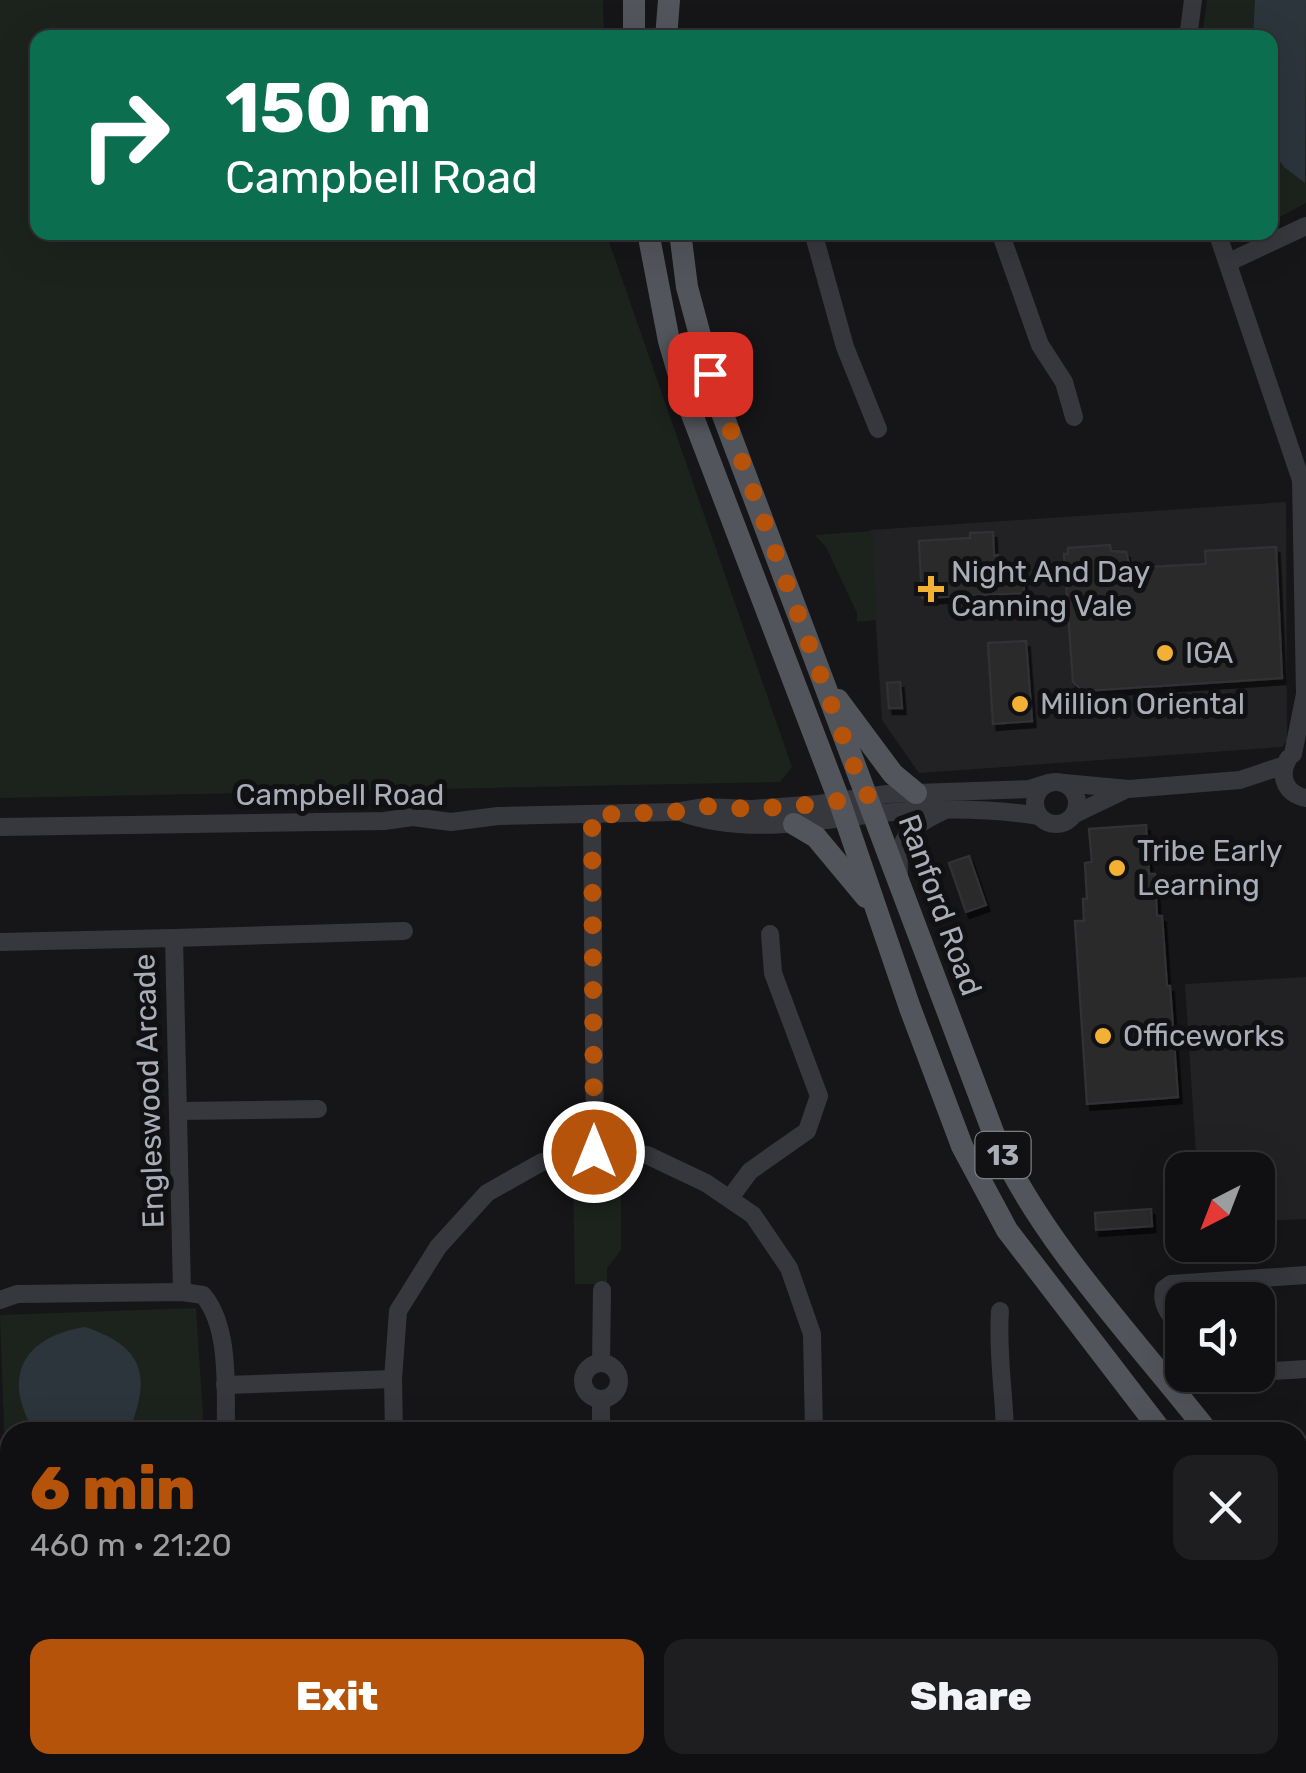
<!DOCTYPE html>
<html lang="en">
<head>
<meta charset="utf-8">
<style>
  :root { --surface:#101012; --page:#1e1e20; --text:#f1f3f6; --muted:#9c9d9f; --line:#303032; --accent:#b45309 }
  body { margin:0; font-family:Rubik,sans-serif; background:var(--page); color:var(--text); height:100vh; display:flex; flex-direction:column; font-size:38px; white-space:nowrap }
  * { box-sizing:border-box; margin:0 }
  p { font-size:32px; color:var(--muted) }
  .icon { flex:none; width:55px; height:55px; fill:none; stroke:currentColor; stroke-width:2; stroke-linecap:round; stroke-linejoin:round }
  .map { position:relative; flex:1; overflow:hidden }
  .details { position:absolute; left:0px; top:1422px; width:1308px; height:352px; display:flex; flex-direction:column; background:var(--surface); border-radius:30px 30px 0 0; box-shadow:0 10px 40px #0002,0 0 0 2px var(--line) }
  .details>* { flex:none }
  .top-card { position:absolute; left:30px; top:30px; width:1248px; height:210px; border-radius:20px; box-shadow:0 10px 40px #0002,0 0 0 2px var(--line); background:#0b6e4f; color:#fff; overflow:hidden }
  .needle { width:65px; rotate:222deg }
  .buttons { position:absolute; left:1165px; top:1152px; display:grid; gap:20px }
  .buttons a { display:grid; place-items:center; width:110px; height:110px; border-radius:20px; background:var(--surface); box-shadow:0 10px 40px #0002,0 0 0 2px var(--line); font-size:50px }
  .pin { position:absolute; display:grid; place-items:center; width:85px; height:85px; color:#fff; margin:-42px; border-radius:20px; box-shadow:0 5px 15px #0006 }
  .me { position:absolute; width:110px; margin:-55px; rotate:0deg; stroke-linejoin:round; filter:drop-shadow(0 0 8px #0008) }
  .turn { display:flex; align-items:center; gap:35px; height:210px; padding:0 30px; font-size:45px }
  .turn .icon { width:130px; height:130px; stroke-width:2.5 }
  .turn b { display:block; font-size:70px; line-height:85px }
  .round { display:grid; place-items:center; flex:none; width:105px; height:105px; border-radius:20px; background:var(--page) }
  .headline { display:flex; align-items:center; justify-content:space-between; height:170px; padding:0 30px }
  h1 { font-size:60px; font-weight:800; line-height:75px; color:var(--accent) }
  .cta { display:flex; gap:20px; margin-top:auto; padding:20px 30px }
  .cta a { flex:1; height:115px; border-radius:20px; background:var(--accent); color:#fff; font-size:40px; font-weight:800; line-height:115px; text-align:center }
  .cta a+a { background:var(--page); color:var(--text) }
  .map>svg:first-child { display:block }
  .built { fill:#222225 }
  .green { fill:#1c231d }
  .water { fill:#2c353c }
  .building { fill:#29292c; stroke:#303034; stroke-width:2.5; filter:url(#shadow) }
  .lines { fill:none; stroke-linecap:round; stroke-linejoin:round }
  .minor { stroke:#37383d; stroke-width:18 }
  .major { stroke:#53555c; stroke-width:22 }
  .route { stroke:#b45309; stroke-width:18; stroke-dasharray:0 32.4 }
  .poi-dot { fill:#f2b134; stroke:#111113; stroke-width:4 }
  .labels { text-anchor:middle; stroke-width:10; stroke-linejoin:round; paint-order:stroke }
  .shield { fill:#111113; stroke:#7b7e86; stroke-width:2.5 }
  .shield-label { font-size:28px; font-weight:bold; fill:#a8adb8 }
  .poi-label { font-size:30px; fill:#a8adb8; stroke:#111113; text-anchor:start }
  .street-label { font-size:30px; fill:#a8adb8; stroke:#111113 }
</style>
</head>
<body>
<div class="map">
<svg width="1306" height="1773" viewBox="0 0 1306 1773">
  <defs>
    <filter id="shadow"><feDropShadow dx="3.5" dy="6" stdDeviation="0" flood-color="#0009"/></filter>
  </defs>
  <rect width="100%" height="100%" fill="#161618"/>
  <g class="built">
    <polygon points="1286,502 1287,741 1282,747 919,773 882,720 870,530"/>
    <polygon points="1306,977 1306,1219 1258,1221 1258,1170 1197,1170 1185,984"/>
  </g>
  <g class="green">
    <polygon points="0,0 603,0 604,37 38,38 38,232 606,233 792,767 780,782 0,798"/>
    <polygon points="1207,0 1306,0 1306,203 1270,222 1270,38 1202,38"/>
    <polygon points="872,531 877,620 857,622 857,613 826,547 815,535"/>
    <polygon points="573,1176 621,1177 621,1250 607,1268 607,1284 575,1284"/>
    <polygon points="196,1308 204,1432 10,1432 10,1482 6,1482 0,1315"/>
    <polygon points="419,1765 812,1765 812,1773 420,1773"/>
  </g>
  <g class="water">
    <polygon points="1255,0 1306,0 1305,183 1284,167 1270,147 1270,38 1253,37"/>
    <path d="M 85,1327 C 143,1346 152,1376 129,1430 L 35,1432 C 1,1378 22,1337 85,1327 Z"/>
    <polygon points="525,1765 705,1765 714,1773 515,1773"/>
  </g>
  <g class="building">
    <polygon points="993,532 994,556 998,555 999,566 1023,565 1024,593 922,598 919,541 970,538 970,533"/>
    <polygon points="1110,545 1111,551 1126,552 1130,568 1206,564 1205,551 1276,547 1282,678 1083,691 1073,682 1064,554 1068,554 1068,548"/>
    <polygon points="1026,641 1032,721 993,724 988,643"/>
    <polygon points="900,682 902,708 889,708 887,683"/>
    <polygon points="1146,825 1149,874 1155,874 1157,916 1162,916 1167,986 1170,986 1178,1097 1087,1104 1075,921 1084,921 1083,899 1087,899 1085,863 1092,862 1089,829"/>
    <polygon points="969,856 986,905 966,912 949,863"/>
    <polygon points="1151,1209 1152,1226 1096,1230 1095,1213"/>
  </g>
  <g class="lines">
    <g class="minor">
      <polyline points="1188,38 1193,0"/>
      <polyline points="813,232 845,347 878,429"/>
      <polyline points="1000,232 1040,345 1064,382 1074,417"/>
      <polyline points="1217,232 1301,480 1305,694 1293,754"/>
      <polyline points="1229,262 1306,226"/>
      <path d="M 1288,759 C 1278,777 1286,794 1306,798"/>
      <circle cx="1056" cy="803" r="21"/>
      <polyline points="1064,783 1129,789 1240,780 1285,765"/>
      <path d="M 680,812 C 748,837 823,819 893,812 C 943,808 990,808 1039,816"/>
      <polyline points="1075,814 1123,791"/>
      <polyline points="592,815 595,1152"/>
      <polyline points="0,827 384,821 413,817 451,822 498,816 674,812 703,807 752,809 819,804 887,794 1029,789 1048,783"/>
      <path d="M 899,873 C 896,837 913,825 943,811"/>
      <polyline points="174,938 404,931"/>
      <polyline points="0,942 174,938 182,1292"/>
      <polyline points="178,1111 318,1109"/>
      <polyline points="730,1198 750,1171 807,1131 819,1096 773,973 770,934"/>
      <path d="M 0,1300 L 17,1294 L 182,1292 L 203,1295 C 231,1328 225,1391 226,1432"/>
      <path d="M 1000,1311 C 997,1352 1004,1391 1005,1432"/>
      <path d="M 1182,1330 C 1172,1317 1160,1306 1164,1289 L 1171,1284 L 1306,1275"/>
      <polyline points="601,1363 602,1290"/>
      <circle cx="601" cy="1381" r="18"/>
      <polyline points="1258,1372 1306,1369"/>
      <polyline points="225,1385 393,1379"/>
      <polyline points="601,1399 601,1432"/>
      <polyline points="394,1432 393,1379 398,1311 438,1247 487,1193 542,1162 595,1152 647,1155 706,1183 753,1215 789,1268 812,1334 814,1432"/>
      <polyline points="0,1474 10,1482"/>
      <polyline points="1299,1482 1306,1482"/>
      <polyline points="0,1666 1,1671 10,1671"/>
      <polyline points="402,1765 403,1773"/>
      <polyline points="1228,1765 1231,1773"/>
      <polyline points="821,1773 822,1765"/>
    </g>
    <g class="major">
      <polyline points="634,38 634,0"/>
      <polyline points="666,38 669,0"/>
      <polyline points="648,232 669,341 685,396 839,800 910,1008 962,1146 1007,1230 1162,1432"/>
      <path d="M 680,232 L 687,287 L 718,402 L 996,1140 C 1044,1245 1137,1341 1208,1432"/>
      <polyline points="838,700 893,774 916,793"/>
      <polyline points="794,824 816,837 866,897"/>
      <polyline points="1298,1571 1306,1585"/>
      <polyline points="1298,1639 1306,1656"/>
    </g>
  </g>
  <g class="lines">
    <polyline class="route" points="594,1152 592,815 674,812 703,806 752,809 819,804 868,796 853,764 710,374"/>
  </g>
  <g class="poi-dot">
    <path d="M926 574h10v10h10v10h-10v10h-10v-10h-10v-10h10z"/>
    <circle cx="1165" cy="653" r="10"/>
    <circle cx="1020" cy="704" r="10"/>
    <circle cx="1117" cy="868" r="10"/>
    <circle cx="1103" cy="1036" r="10"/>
  </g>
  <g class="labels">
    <rect class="shield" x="975.5" y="1132" width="55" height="46" rx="8"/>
    <g class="shield-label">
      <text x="1003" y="1165">13</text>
    </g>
    <g class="poi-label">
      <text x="951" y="582">Night And Day<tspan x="951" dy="34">Canning Vale</tspan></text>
      <text x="1185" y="663">IGA</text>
      <text x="1040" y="714">Million Oriental</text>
      <text x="1137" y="861">Tribe Early<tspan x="1137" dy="34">Learning</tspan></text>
      <text x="1123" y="1046">Officeworks</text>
    </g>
    <g class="street-label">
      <text x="340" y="805">Campbell Road</text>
      <text transform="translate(940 905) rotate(70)" y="10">Ranford Road</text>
      <text transform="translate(149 1091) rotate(-92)" y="10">Engleswood Arcade</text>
    </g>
  </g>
</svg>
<div class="buttons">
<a><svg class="needle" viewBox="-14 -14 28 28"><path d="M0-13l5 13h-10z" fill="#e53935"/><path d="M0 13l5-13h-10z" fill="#9c9d9f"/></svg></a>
<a><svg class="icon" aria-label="sound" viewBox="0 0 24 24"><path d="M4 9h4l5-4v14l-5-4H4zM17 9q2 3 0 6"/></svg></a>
</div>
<div class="pin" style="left:710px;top:374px;background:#d93025"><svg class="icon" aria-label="arrive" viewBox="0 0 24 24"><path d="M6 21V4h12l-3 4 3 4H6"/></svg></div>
<svg class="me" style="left:594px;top:1152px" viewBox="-20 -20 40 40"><circle r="17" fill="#b45309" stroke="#fff" stroke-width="3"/><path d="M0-11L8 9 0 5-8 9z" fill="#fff"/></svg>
<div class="top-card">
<div class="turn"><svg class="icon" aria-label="right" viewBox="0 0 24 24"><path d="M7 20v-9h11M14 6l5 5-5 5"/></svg><div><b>150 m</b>Campbell Road</div></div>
</div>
<section class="details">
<div class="headline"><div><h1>6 min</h1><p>460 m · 21:20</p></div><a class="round"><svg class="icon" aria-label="close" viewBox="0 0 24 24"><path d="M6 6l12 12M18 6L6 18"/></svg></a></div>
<div class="cta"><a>Exit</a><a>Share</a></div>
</section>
</div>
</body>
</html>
